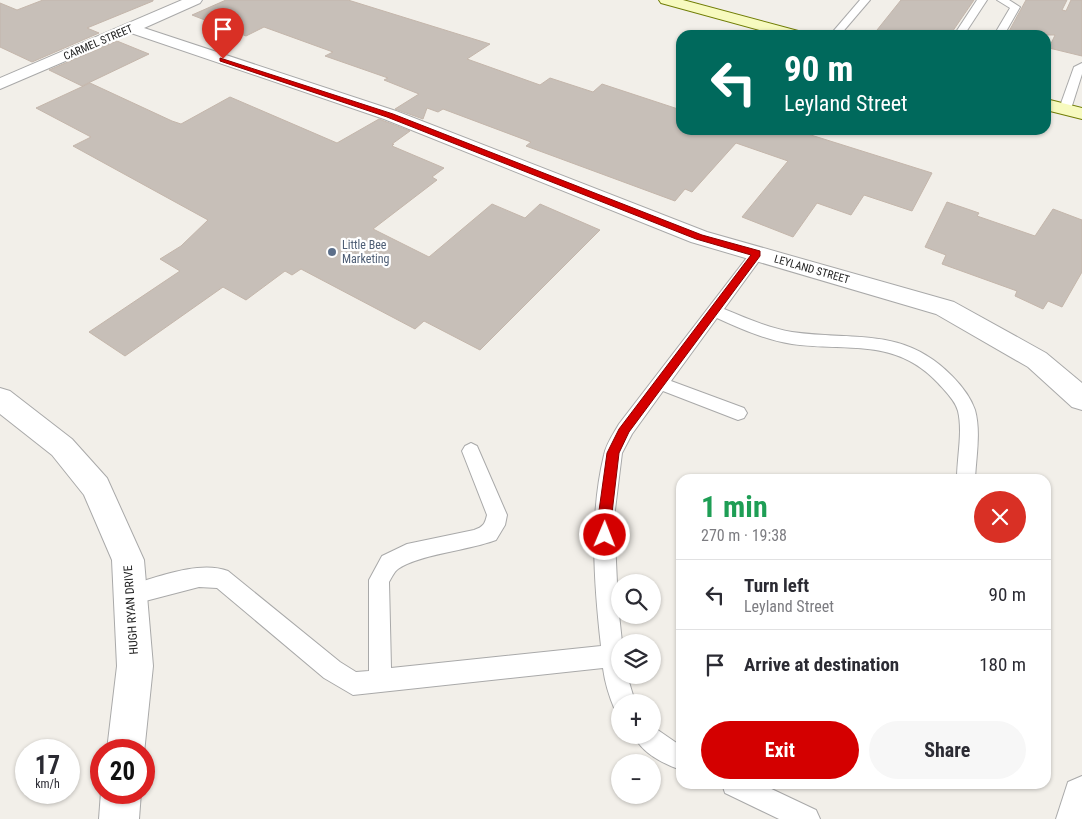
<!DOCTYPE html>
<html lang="en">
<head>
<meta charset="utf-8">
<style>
  :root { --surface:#fff; --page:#f7f7f7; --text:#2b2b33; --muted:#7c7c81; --line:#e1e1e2; --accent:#d40000 }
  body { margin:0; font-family:"Roboto Condensed",sans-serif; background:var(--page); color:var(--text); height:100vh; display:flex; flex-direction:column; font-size:19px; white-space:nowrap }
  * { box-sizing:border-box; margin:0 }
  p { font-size:16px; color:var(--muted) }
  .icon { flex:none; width:28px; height:28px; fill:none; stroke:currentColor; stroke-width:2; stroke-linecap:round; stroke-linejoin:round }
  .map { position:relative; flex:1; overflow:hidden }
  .sheet { position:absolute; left:676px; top:474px; width:375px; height:315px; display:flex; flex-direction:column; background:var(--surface); border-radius:15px; box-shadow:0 1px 4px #0004 }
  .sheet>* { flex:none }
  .top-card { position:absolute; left:676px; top:30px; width:375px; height:105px; border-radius:15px; box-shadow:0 1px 4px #0004; background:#00695c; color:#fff; overflow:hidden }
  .fabs { position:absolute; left:611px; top:574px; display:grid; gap:10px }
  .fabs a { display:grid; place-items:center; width:50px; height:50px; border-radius:50%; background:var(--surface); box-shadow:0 1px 4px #0004; font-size:25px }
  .speed { position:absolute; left:15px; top:739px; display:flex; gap:10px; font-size:25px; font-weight:700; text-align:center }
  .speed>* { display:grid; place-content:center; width:65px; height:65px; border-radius:50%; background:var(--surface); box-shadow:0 1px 4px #0004; line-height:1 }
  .speed small { font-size:12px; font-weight:400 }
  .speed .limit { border:8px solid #d22; background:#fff; color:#111 }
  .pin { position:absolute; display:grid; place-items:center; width:42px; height:42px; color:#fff; margin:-51px -21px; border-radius:50% 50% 50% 0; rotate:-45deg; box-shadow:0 0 5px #0007 }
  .pin .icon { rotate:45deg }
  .me { position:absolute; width:55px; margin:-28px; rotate:1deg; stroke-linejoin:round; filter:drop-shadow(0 0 4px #0008) }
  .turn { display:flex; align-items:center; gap:18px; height:105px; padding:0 25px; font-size:22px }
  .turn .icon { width:65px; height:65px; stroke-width:2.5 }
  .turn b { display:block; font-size:35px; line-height:42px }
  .round { display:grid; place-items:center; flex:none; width:52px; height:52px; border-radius:26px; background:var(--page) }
  .summary { display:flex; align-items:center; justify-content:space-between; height:85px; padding:0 25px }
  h1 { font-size:30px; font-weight:700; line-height:38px; color:#1e9e55 }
  .cta { display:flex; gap:10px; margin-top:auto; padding:10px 25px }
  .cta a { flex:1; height:58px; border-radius:30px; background:var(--accent); color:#fff; font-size:20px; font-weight:700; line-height:58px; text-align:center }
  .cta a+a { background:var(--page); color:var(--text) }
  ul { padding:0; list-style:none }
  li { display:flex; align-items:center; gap:15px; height:70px; padding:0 25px; border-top:1px solid var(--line) }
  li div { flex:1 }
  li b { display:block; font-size:19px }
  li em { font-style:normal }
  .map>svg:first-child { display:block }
  .building { fill:#c7bfb8; stroke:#c4b6ab }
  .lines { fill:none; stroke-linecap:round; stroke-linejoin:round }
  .lane-casing { stroke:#a9a9a9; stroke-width:2 }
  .street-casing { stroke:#a9a9a9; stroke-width:2 }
  .secondary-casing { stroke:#707d05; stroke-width:2 }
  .lane { fill:#fff; fill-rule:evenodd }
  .street { fill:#fff; fill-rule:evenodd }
  .secondary { fill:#f7fabf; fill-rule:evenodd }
  .route { fill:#d40000; stroke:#8a0000 }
  .service-dot { fill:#5c6f8a; stroke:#fff; stroke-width:2 }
  .labels { text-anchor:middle; stroke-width:4.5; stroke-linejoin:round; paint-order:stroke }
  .far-street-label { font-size:11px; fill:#222; stroke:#fff }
  .service-label { font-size:12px; fill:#4e5e75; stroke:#fff; text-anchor:start }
  .street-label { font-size:12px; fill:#222; stroke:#fff }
</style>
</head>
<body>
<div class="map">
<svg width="1082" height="819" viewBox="0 0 1082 819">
  <rect width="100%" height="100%" fill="#f2efe9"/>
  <g class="building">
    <polygon points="43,0 153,0 153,1 87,28 99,33 32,62 0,47 0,3 17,10"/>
    <polygon points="226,0 348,0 490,44 467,59 540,85 550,78 593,92 602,84 681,110 681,130 795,130 932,173 912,211 864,195 851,215 817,203 793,237 742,217 788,161 736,143 692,192 685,189 675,201 526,146 531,142 443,109 438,112 427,108 423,119 395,109 419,94 384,80 388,78 325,56 333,52 264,27 246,36 192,15"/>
    <polygon points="901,0 974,0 950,35 873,35"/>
    <polygon points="1026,0 1067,0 1062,10 1066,11 1071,0 1082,0 1082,56 1049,48 1055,35 1007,35"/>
    <polygon points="117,41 149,54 82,86 49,70"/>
    <polygon points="90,83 172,121 181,124 230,97 337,143 379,119 410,131 392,144 394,144 392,146 444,168 432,177 437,180 373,229 429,257 492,204 525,218 540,204 600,230 480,350 424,321 415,329 301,269 292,275 285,271 246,300 223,287 125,356 89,332 180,271 160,259 181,246 208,220 73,146 91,137 36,108"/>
    <polygon points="947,202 979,213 977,216 1035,236 1053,209 1082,220 1082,272 1062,307 1048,301 1043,309 1015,296 1017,291 942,264 946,255 925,247"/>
  </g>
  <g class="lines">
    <defs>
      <g id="lane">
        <polygon points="860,0 870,0 840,35 830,35"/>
        <polygon points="977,0 987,0 964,35 954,35"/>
        <polygon points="997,0 1009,0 1020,7 1004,35 994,35 1010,8"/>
        <polygon points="1082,63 1082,74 1071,109 1069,111 1061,111 1059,109 1074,67"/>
        <path d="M 757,249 L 762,251 L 764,254 L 724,309 C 746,318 768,328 792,332 C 854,341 903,326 952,376 C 961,385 971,398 975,410 C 981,432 976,457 975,479 L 957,479 C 957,457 963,432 958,411 C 955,400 945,391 938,383 C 895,337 848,352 792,344 C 766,340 741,329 717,318 L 671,381 L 744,408 L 747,413 L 744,418 L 738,420 L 663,391 L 632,434 L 622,453 L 614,518 L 618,605 L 622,642 L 620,642 L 620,675 L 627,675 L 635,702 L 620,702 L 620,712 L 615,710 C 609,696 605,683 603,668 L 353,695 L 324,678 L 217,588 L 199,587 L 130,605 L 123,602 L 119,595 L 123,588 L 130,585 C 158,577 200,560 228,571 L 340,662 L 356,672 L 369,671 L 369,580 L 382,556 L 407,544 L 474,530 C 483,527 485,524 487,515 L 462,451 L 465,446 L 471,443 L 477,446 L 507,515 L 505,525 L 496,540 C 470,550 417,555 398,569 C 394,572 392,577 389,582 L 391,668 L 601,646 C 594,583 589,517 604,455 C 606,444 614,433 619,424 L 752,251 Z"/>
        <path d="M 652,726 L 681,746 L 681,770 C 664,764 641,753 634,735 L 652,735 Z"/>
        <polygon points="722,784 761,784 816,810 820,819 779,819 725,793"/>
      </g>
      <g id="street">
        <polygon points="182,0 202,0 200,3 144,28 396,111 707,232 954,302 1046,353 1082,383 1082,410 1072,407 1028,367 936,314 691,242 384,119 131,33 0,89 0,78"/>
        <polygon points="0,388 10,391 72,439 107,478 144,560 153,666 144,753 144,750 107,750 117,666 112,560 84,495 52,455 0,414"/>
        <polygon points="1082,776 1082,819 1056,819 1068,782"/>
        <polygon points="101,792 141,792 139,819 99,819"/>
      </g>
      <g id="secondary">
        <polygon points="659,0 683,0 802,32 804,35 778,35 661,3"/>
        <polygon points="1046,99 1082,108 1082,119 1046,110"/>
      </g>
    </defs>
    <use href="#lane" class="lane-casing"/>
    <use href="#street" class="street-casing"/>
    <use href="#secondary" class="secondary-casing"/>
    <use href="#lane" class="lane"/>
    <use href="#street" class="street"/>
    <use href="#secondary" class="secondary"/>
  </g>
  <polygon class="route" points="220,58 393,114 702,235 760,251 760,256 629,432 619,453 609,539 605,541 600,539 598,518 607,453 619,429 751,255 696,239 387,117 220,61"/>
  <circle class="service-dot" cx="332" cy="252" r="5"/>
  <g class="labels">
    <g class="far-street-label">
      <text transform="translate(98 42) rotate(-23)" y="4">CARMEL STREET</text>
      <text transform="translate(812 269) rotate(16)" y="4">LEYLAND STREET</text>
    </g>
    <g class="service-label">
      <text x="342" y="249">Little Bee<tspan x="342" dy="14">Marketing</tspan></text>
    </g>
    <g class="street-label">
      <text transform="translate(131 610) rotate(-94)" y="4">HUGH RYAN DRIVE</text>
    </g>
  </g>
</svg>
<div class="fabs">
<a><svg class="icon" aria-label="search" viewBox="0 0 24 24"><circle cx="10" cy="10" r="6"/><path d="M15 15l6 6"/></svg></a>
<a><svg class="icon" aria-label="layers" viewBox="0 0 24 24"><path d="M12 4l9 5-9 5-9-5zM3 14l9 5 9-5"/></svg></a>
<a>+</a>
<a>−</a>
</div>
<div class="speed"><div>17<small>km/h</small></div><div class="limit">20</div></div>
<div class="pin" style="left:223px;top:59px;background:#d93025"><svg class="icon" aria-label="arrive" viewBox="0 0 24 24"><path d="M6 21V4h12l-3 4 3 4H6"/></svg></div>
<svg class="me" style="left:605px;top:535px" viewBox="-20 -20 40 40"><circle r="17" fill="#d40000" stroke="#fff" stroke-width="3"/><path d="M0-11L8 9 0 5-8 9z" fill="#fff"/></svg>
<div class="top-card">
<div class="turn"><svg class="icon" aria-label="left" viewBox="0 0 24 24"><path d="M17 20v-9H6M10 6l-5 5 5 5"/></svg><div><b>90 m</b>Leyland Street</div></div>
</div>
<section class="sheet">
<div class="summary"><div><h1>1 min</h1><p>270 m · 19:38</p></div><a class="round" style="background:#d93025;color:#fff"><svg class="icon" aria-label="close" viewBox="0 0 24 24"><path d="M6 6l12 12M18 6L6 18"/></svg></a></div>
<ul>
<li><svg class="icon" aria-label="left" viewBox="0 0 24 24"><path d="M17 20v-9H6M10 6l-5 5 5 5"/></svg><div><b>Turn left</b><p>Leyland Street</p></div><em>90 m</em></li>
<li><svg class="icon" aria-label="arrive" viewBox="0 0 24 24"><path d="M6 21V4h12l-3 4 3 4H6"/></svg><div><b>Arrive at destination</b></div><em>180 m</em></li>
</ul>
<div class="cta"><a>Exit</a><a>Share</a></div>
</section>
</div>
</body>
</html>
